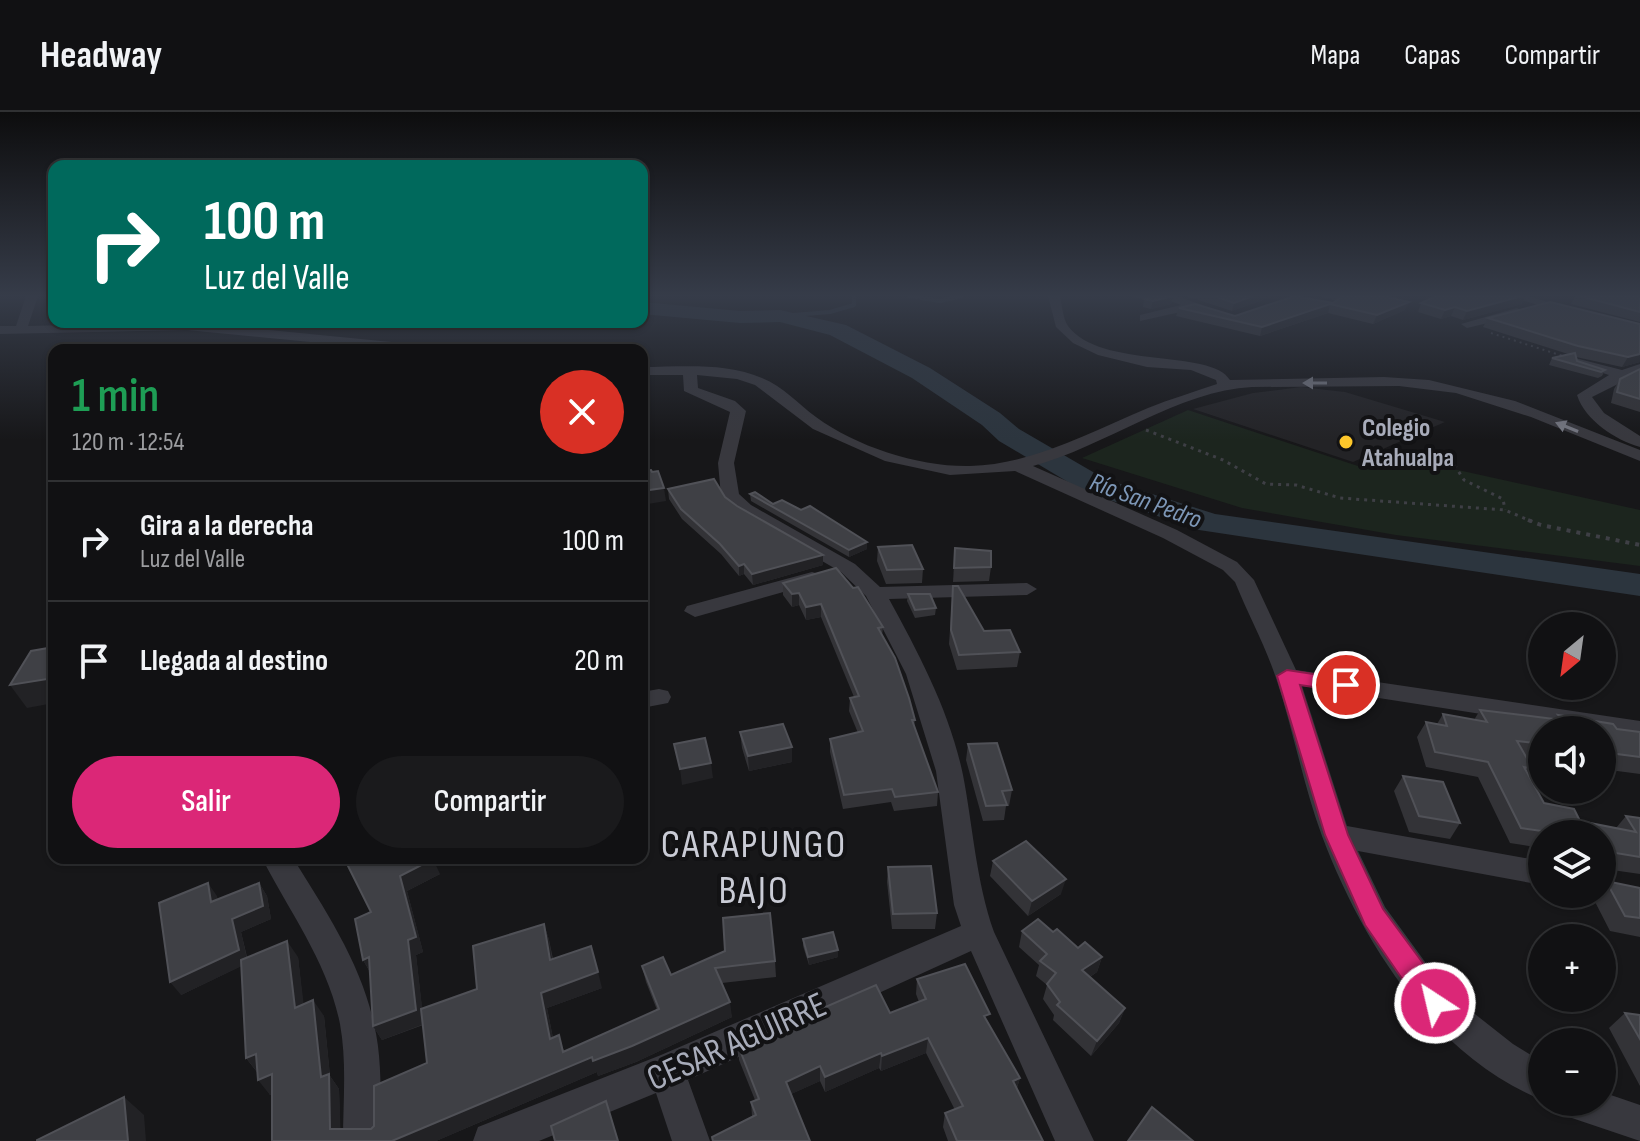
<!DOCTYPE html>
<html lang="es">
<head>
<meta charset="utf-8">
<style>
  :root { --surface:#111113; --page:#1a1a1c; --text:#f1f3f6; --muted:#9c9da0; --line:#303133; --accent:#db2777 }
  body { margin:0; font-family:"Sofia Sans Condensed",sans-serif; background:var(--page); color:var(--text); height:100vh; display:flex; flex-direction:column; font-size:30px; white-space:nowrap }
  * { box-sizing:border-box; margin:0 }
  p { font-size:26px; color:var(--muted) }
  .icon { flex:none; width:44px; height:44px; fill:none; stroke:currentColor; stroke-width:2; stroke-linecap:round; stroke-linejoin:round }
  .map { position:relative; flex:1; overflow:hidden }
  .side { position:absolute; left:48px; top:232px; width:600px; height:520px; display:flex; flex-direction:column; background:var(--surface); border-radius:16px; box-shadow:0 2px 6px #0004,0 0 0 2px var(--line) }
  .side>* { flex:none }
  .hud { position:absolute; left:48px; top:48px; width:600px; height:168px; border-radius:16px; box-shadow:0 2px 6px #0004,0 0 0 2px var(--line); background:#00695c; color:#fff; overflow:hidden }
  .needle { width:52px; rotate:209deg }
  .fabs { position:absolute; left:1528px; top:500px; display:grid; gap:16px }
  .fabs a { display:grid; place-items:center; width:88px; height:88px; border-radius:50%; background:var(--surface); box-shadow:0 2px 6px #0004,0 0 0 2px var(--line); font-size:40px }
  .pin { position:absolute; display:grid; place-items:center; width:68px; height:68px; color:#fff; margin:-34px; border:4px solid #fff; border-radius:50%; box-shadow:0 2px 8px #0007 }
  .me { position:absolute; width:88px; margin:-44px; rotate:325deg; stroke-linejoin:round; filter:drop-shadow(0 0 6px #0008) }
  .turn { display:flex; align-items:center; gap:28px; height:168px; padding:0 24px; font-size:36px }
  .turn .icon { width:104px; height:104px; stroke-width:2.5 }
  .turn b { display:block; font-size:56px; line-height:68px }
  .round { display:grid; place-items:center; flex:none; width:84px; height:84px; border-radius:42px; background:var(--page) }
  .summary { display:flex; align-items:center; justify-content:space-between; height:136px; padding:0 24px }
  h1 { font-size:48px; font-weight:600; line-height:60px; color:#1e9e55 }
  .cta { display:flex; gap:16px; margin-top:auto; padding:16px 24px }
  .cta a { flex:1; height:92px; border-radius:48px; background:var(--accent); color:#fff; font-size:32px; font-weight:600; line-height:92px; text-align:center }
  .cta a+a { background:var(--page); color:var(--text) }
  ul { padding:0; list-style:none }
  li { display:flex; align-items:center; gap:24px; height:120px; padding:0 24px; border-top:2px solid var(--line) }
  li div { flex:1 }
  li b { display:block; font-size:30px }
  li em { font-style:normal }
  header { display:flex; align-items:center; gap:48px; box-sizing:border-box; height:112px; padding:0 40px; background:var(--surface); border-bottom:2px solid var(--line) }
  header strong { font-size:38px }
  nav { display:flex; gap:44px; margin-inline-start:auto; font-size:28px }
  .map>svg:first-child { display:block }
  .built { fill:#232326 }
  .green { fill:#1c251e }
  .lines { fill:none; stroke-linecap:round; stroke-linejoin:round }
  .stream { stroke:#2c353e; stroke-width:4 }
  .river { fill:#2c353e; fill-rule:evenodd }
  .path-far2 { stroke:#3e3f45; stroke-width:2; stroke-dasharray:2 4; stroke-linecap:butt }
  .path-far1 { stroke:#3e3f45; stroke-width:3; stroke-dasharray:3 5; stroke-linecap:butt }
  .path { stroke:#3e3f45; stroke-width:4; stroke-dasharray:4 6; stroke-linecap:butt }
  .minor { fill:#38383e; fill-rule:evenodd }
  .wall { fill:#333337 }
  .shaded-wall { fill:#222225 }
  .building { fill:#3f4045; stroke:#505157; stroke-width:2 }
  .oneway { fill:#767882 }
  .route { fill:#db2777; stroke:#8e194d; stroke-width:2 }
  .poi-dot { fill:#fdc72b; stroke:#121214; stroke-width:3 }
  .labels { text-anchor:middle; stroke-width:8; stroke-linejoin:round; paint-order:stroke }
  .far-poi-label { font-size:26px; font-weight:bold; fill:#a8acba; stroke:#121214; text-anchor:start }
  .far-water-label { font-size:26px; font-style:italic; fill:#7d97b7; stroke:#121214 }
  .near-street-label { font-size:36px; fill:#a8acba; stroke:#121214 }
  .near-quarter-label { font-size:40px; letter-spacing:2px; fill:#caccd6; stroke:#121214 }
</style>
</head>
<body>
<header>
<strong>Headway</strong>
<nav><a>Mapa</a><a>Capas</a><a>Compartir</a></nav>
</header>
<div class="map">
<svg width="1640" height="1029" viewBox="0 0 1640 1029">
  <rect width="100%" height="100%" fill="#171719"/>
  <polygon class="built" points="1301,275 1345,280 1445,310 1353,350 1193,297 1253,281"/>
  <polygon class="green" points="1188,298 1370,358 1458,358 1640,398 1640,454 1396,423 1242,396 1082,346"/>
  <g class="lines">
    <g class="stream">
      <polyline points="909,184 940,189 962,184"/>
      <polyline points="780,204 830,200 854,193 854,184"/>
    </g>
    <polygon class="river" points="642,190 740,199 780,198 846,213 930,256 1000,301 1019,317 1105,367 1215,402 1640,462 1640,484 1199,418 1083,379 999,329 982,313 912,266 830,223 780,210 740,211 642,202"/>
    <polyline class="path-far2" points="1491,221 1566,245"/>
    <g class="path-far1">
      <polyline points="1146,318 1223,348 1266,372 1296,373 1340,386 1505,398 1533,410"/>
      <polyline points="1453,339 1450,346 1464,368 1503,387 1505,398"/>
    </g>
    <polyline class="path" points="1528,408 1541,413 1640,433"/>
    <g class="minor">
      <polygon points="26,184 38,184 28,214 187,210 432,234 439,238 392,238 187,218 0,222 0,214 16,214"/>
      <path d="M 1048,184 L 1060,184 C 1062,193 1063,207 1068,214 C 1101,258 1211,236 1230,268 L 1384,265 L 1429,268 L 1515,289 L 1640,338 L 1640,349 L 1531,305 L 1456,281 L 1399,274 L 1252,275 C 1180,278 1104,335 1033,354 L 1177,418 L 1237,450 L 1254,468 L 1296,558 L 1640,609 L 1640,627 L 1602,621 L 1602,618 L 1583,618 L 1302,574 L 1347,714 L 1542,749 L 1542,773 L 1358,739 L 1385,795 L 1447,880 L 1513,932 L 1542,950 L 1542,988 C 1433,943 1362,830 1322,724 C 1303,672 1293,617 1276,566 C 1265,533 1248,502 1235,470 L 1223,458 L 1163,426 L 1015,359 L 950,363 L 885,349 L 813,317 L 755,273 L 737,267 L 697,263 L 698,276 L 735,289 L 746,299 L 734,351 L 739,382 L 751,393 L 855,452 L 880,475 L 1027,471 L 1037,477 L 1027,483 L 889,487 C 919,542 950,600 963,663 C 973,715 976,769 994,820 L 1094,1029 L 1055,1029 L 971,839 L 688,968 L 710,1029 L 672,1029 L 656,981 L 539,1029 L 473,1029 L 478,1015 L 661,943 L 961,814 L 954,793 L 936,659 L 906,562 L 866,484 L 841,460 L 739,401 L 721,384 L 718,351 L 730,300 L 684,279 L 683,263 L 642,263 L 642,255 C 681,255 725,250 762,266 C 783,274 798,292 816,305 C 857,335 919,355 970,354 C 1034,352 1090,320 1148,296 C 1170,287 1194,280 1217,272 L 1216,268 L 1191,258 L 1147,255 L 1098,243 L 1073,231 L 1056,215 Z"/>
      <polygon points="1158,184 1177,184 1224,201 1218,205 1194,197 1140,209 1140,203 1181,193"/>
      <polygon points="1508,184 1528,184 1577,199 1571,203"/>
      <polygon points="1517,196 1523,200 1521,203 1467,216 1461,212"/>
      <path d="M 1575,246 L 1622,258 L 1640,252 L 1640,261 L 1592,285 L 1604,301 L 1640,324 L 1640,335 C 1615,328 1585,308 1577,283 L 1609,263 L 1575,252 Z"/>
      <polygon points="812,460 819,462 822,466 819,470 695,505 684,499 687,494"/>
      <polygon points="659,577 668,579 671,585 668,591 642,596 642,580"/>
      <path d="M 262,746 L 293,746 C 325,798 361,851 374,912 C 383,950 380,990 381,1029 L 343,1029 C 343,991 347,950 340,912 C 328,851 290,801 262,746 Z"/>
      <polygon points="1602,980 1640,993 1640,1029 1563,1003 1557,990 1602,990"/>
    </g>
  </g>
  <g class="wall">
    <polygon points="1132,184 1173,184 1171,192 1151,197 1143,195 1144,188"/>
    <polygon points="1186,184 1274,184 1232,199"/>
    <polygon points="1320,184 1383,184 1405,198 1373,212 1328,201 1260,224 1176,204 1179,196 1235,204 1333,191 1336,189"/>
    <polygon points="1575,184 1640,184 1640,210 1571,192"/>
    <polygon points="1421,191 1522,192 1463,208 1451,204 1441,207 1418,200"/>
    <polygon points="1488,206 1640,212 1640,250 1622,255 1576,245 1577,249 1605,258 1602,264 1598,266 1549,253 1552,246 1568,242 1483,215"/>
    <polygon points="1640,257 1640,300 1611,291 1614,277 1620,267"/>
    <polygon points="668,377 725,385 737,394 823,443 823,453 753,473 744,462 739,464 721,442 682,407 669,387"/>
    <polygon points="750,382 773,392 867,437 849,445 751,389"/>
    <polygon points="878,435 923,457 922,471 886,472 877,449"/>
    <polygon points="955,436 991,455 989,469 953,470"/>
    <polygon points="783,471 883,515 882,524 915,608 914,614 938,680 937,694 894,699 891,690 843,697 830,640 830,627 858,621 849,599 850,586 854,585 821,505 806,508 799,493 792,495 783,483"/>
    <polygon points="953,474 984,519 1020,540 1017,555 957,558 949,532"/>
    <polygon points="908,482 936,496 935,503 915,506 907,489"/>
    <polygon points="1480,598 1555,607 1558,603 1617,617 1640,620 1640,662 1602,657 1602,618 1542,618 1542,649 1527,647 1533,657 1528,663 1544,691 1580,709 1616,716 1626,704 1640,706 1640,762 1612,758 1608,769 1640,776 1640,825 1610,819 1592,784 1594,782 1602,782 1602,722 1542,722 1542,736 1510,731 1478,665 1426,655 1417,625 1426,610 1437,612 1443,602 1474,608"/>
    <polygon points="740,620 792,650 749,659 742,636"/>
    <polygon points="968,632 1012,678 1009,694 1006,694 1004,708 983,709 966,648"/>
    <polygon points="1403,664 1460,711 1450,727 1409,720 1394,679"/>
    <polygon points="344,746 440,762 407,779 423,840 416,843 422,897 477,877 544,812 549,828 553,847 602,876 547,896 553,926 565,939 657,898 646,870 642,854 671,863 725,839 775,849 776,865 722,871 732,905 636,950 598,964 597,960 436,1029 272,1029 272,982 270,983 257,960 246,946 241,854 181,883 217,784 217,788 259,771 267,784 271,807 241,820 247,845 298,845 303,892 324,904 330,964 339,977 340,1017 371,1017 427,951 423,913 382,928 373,914 370,860 363,848 371,800"/>
    <polygon points="993,749 1061,782 1028,804 990,764"/>
    <polygon points="888,755 937,801 935,817 892,817 887,770"/>
    <polygon points="1022,819 1053,820 1078,836 1102,845 1097,860 1090,865 1125,896 1119,911 1091,944 1053,908 1054,903 1043,887 1047,873 1036,864 1039,853 1019,835"/>
    <polygon points="803,827 838,838 838,845 809,853 803,834"/>
    <polygon points="917,867 988,910 1020,966 1017,976 1043,1029 948,1029 943,1015 945,1001 955,998 926,941 881,959 879,956 825,980 820,969 791,982 810,1029 712,1029 712,1025 752,1004 751,990 755,988 739,948 738,933 890,901 919,890 916,882"/>
    <polygon points="1625,901 1640,903 1640,974 1609,916"/>
  </g>
  <g class="shaded-wall">
    <polygon points="1173,184 1171,192 1151,197 1153,189"/>
    <polygon points="1253,184 1274,184 1232,199 1234,191"/>
    <polygon points="1522,184 1525,184 1522,192 1463,208 1467,199"/>
    <polygon points="1409,190 1405,198 1373,212 1377,203"/>
    <polygon points="1330,192 1328,201 1260,224 1262,215"/>
    <polygon points="1455,195 1451,204 1441,207 1445,198"/>
    <polygon points="1640,242 1640,250 1622,255 1628,245"/>
    <polygon points="664,376 666,389 642,393 642,379"/>
    <polygon points="867,430 867,437 849,445 849,438"/>
    <polygon points="823,443 823,453 753,473 752,462"/>
    <polygon points="744,452 744,462 739,464 739,454"/>
    <polygon points="799,481 799,493 792,495 792,482"/>
    <polygon points="821,492 821,505 806,508 806,495"/>
    <polygon points="54,566 54,591 27,596 10,573"/>
    <polygon points="792,635 792,650 749,659 748,644"/>
    <polygon points="711,651 713,666 682,673 680,657"/>
    <polygon points="433,747 440,762 407,779 423,840 416,843 424,912 382,928 373,914 400,764"/>
    <polygon points="1066,767 1061,782 1028,804 1032,789"/>
    <polygon points="208,771 217,784 220,803 211,790"/>
    <polygon points="259,771 267,784 271,807 241,820 248,851 181,883 170,870 232,807"/>
    <polygon points="544,812 549,828 555,864 550,848"/>
    <polygon points="287,829 298,845 306,911 295,896"/>
    <polygon points="838,838 838,845 809,853 808,845"/>
    <polygon points="369,845 372,863 363,848"/>
    <polygon points="1102,845 1097,860 1077,873 1082,858"/>
    <polygon points="598,860 602,876 547,896 556,942 550,927 541,881"/>
    <polygon points="313,888 324,904 330,964 339,977 341,1029 330,1017 321,965"/>
    <polygon points="730,890 732,905 636,950 598,964 597,960 436,1029 392,1029 563,940 559,923 564,939"/>
    <polygon points="1125,896 1119,911 1091,944 1097,929"/>
    <polygon points="928,926 926,941 881,959 882,944"/>
    <polygon points="881,941 879,956 825,980 825,965"/>
    <polygon points="256,942 258,961 246,946"/>
    <polygon points="820,954 820,969 787,984 786,970"/>
    <polygon points="272,962 284,977 270,983 258,968"/>
    <polygon points="1020,966 1015,981 1013,969"/>
    <polygon points="124,985 144,1003 146,1029 128,1029"/>
  </g>
  <g class="building">
    <polygon points="1157,184 1173,184 1153,189 1144,187"/>
    <polygon points="1214,184 1253,184 1234,191"/>
    <polygon points="1295,184 1333,191 1343,184 1383,184 1409,190 1377,203 1330,192 1262,215 1179,196 1195,192 1235,204"/>
    <polygon points="1436,184 1522,184 1467,199 1455,195 1445,198 1421,191"/>
    <polygon points="1580,184 1640,184 1640,200"/>
    <polygon points="1550,190 1640,212 1640,242 1628,245 1578,234 1488,206"/>
    <polygon points="1575,241 1577,249 1605,258 1601,260 1552,246"/>
    <polygon points="1640,257 1640,287 1617,280 1620,267"/>
    <polygon points="651,358 652,360 658,359 664,376 642,379 642,359"/>
    <polygon points="714,367 725,385 737,394 823,443 752,462 744,452 739,454 720,432 681,397 668,377"/>
    <polygon points="755,380 773,392 782,388 801,398 810,394 867,430 849,438 750,382"/>
    <polygon points="912,433 923,457 887,458 878,435"/>
    <polygon points="955,436 991,439 991,455 954,456"/>
    <polygon points="836,456 853,476 858,475 883,515 878,516 895,546 909,586 915,608 912,608 938,680 895,685 892,677 844,683 830,627 863,619 850,586 859,584 821,492 806,495 799,481 792,482 783,471"/>
    <polygon points="953,474 958,474 984,519 1010,518 1020,540 959,543 951,518"/>
    <polygon points="908,482 930,482 936,496 915,498"/>
    <polygon points="54,535 54,566 10,573 31,539"/>
    <polygon points="1480,598 1562,608 1558,603 1613,612 1617,617 1640,620 1640,645 1602,640 1602,618 1542,618 1542,632 1517,629 1533,657 1524,655 1544,691 1574,697 1580,709 1636,720 1626,704 1640,706 1640,745 1616,741 1612,744 1613,764 1605,767 1602,762 1602,722 1563,722 1521,716 1488,650 1435,640 1426,610 1447,614 1443,602 1487,610"/>
    <polygon points="783,612 792,635 748,644 740,620"/>
    <polygon points="705,626 711,651 680,657 674,632"/>
    <polygon points="997,631 1012,678 1002,679 1007,693 986,694 968,632"/>
    <polygon points="1403,664 1443,670 1460,711 1419,704"/>
    <polygon points="1026,729 1066,767 1032,789 993,749"/>
    <polygon points="344,746 433,747 400,764 416,825 408,828 416,898 373,914 369,845 363,848 355,807 371,800"/>
    <polygon points="931,754 937,801 893,802 888,755"/>
    <polygon points="1606,769 1640,776 1640,806 1625,804"/>
    <polygon points="208,771 211,790 259,771 263,794 232,807 239,838 170,870 159,791"/>
    <polygon points="770,801 775,849 715,856 730,890 632,934 593,949 592,945 392,1029 272,1029 272,962 258,968 256,942 246,946 241,848 287,829 295,896 313,888 321,965 329,962 330,1017 371,1017 374,1014 374,974 427,951 421,897 477,877 473,834 544,812 550,848 591,834 598,860 541,881 550,927 559,923 563,940 659,897 642,854 663,845 671,863 725,839 723,806"/>
    <polygon points="1038,807 1053,820 1057,817 1078,836 1085,830 1102,845 1082,858 1125,896 1097,929 1057,893 1060,890 1047,872 1056,861 1040,849 1047,842 1022,819"/>
    <polygon points="833,820 838,838 808,845 803,827"/>
    <polygon points="965,852 990,902 984,904 1020,966 1013,969 1043,1029 957,1029 945,1001 963,994 928,926 882,944 881,941 825,965 820,954 786,970 810,1029 713,1029 712,1025 756,1003 751,990 759,987 738,933 876,873 890,901 926,887 917,867"/>
    <polygon points="1625,901 1640,903 1640,927"/>
    <polygon points="124,985 128,1029 37,1029 37,1028"/>
    <polygon points="606,989 618,1029 555,1029 551,1014"/>
    <polygon points="1152,995 1193,1029 1128,1029"/>
  </g>
  <defs><path id="oneway-solid" d="M-6-.8H1V-3.2L6.5 0L1 3.2V.8H-6Z" transform="scale(2)"/></defs>
  <g class="oneway">
    <use href="#oneway-solid" transform="translate(1315 271) rotate(-180)"/>
    <use href="#oneway-solid" transform="translate(1567 315) rotate(-158)"/>
  </g>
  <linearGradient id="sky" x2="0" y2="1"><stop stop-color="#0d0d0e"/><stop offset="0.56" stop-color="#363c49"/><stop offset="1" stop-color="#363c49" stop-opacity="0"/></linearGradient>
  <rect width="1640" height="328" fill="url(#sky)"/>
  <polygon class="route" points="1287,558 1346,567 1356,573 1346,580 1300,573 1348,723 1383,797 1445,881 1449,891 1445,900 1435,904 1425,900 1365,813 1325,723 1277,564"/>
  <circle class="poi-dot" cx="1346" cy="330" r="8"/>
  <g class="labels">
    <g class="far-poi-label">
      <text x="1362" y="324">Colegio<tspan x="1362" dy="30">Atahualpa</tspan></text>
    </g>
    <g class="far-water-label">
      <text transform="translate(1146 388) rotate(20)" y="9">Río San Pedro</text>
    </g>
    <g class="near-street-label">
      <text transform="translate(736 928) rotate(-24)" y="13">CESAR AGUIRRE</text>
    </g>
    <g class="near-quarter-label">
      <text x="754" y="745">CARAPUNGO<tspan x="754" dy="46">BAJO</tspan></text>
    </g>
  </g>
</svg>
<div class="fabs">
<a><svg class="needle" viewBox="-14 -14 28 28"><path d="M0-13l5 13h-10z" fill="#e53935"/><path d="M0 13l5-13h-10z" fill="#9c9da0"/></svg></a>
<a><svg class="icon" aria-label="sound" viewBox="0 0 24 24"><path d="M4 9h4l5-4v14l-5-4H4zM17 9q2 3 0 6"/></svg></a>
<a><svg class="icon" aria-label="layers" viewBox="0 0 24 24"><path d="M12 4l9 5-9 5-9-5zM3 14l9 5 9-5"/></svg></a>
<a>+</a>
<a>−</a>
</div>
<div class="pin" style="left:1346px;top:573px;background:#d93025"><svg class="icon" aria-label="arrive" viewBox="0 0 24 24"><path d="M6 21V4h12l-3 4 3 4H6"/></svg></div>
<svg class="me" style="left:1435px;top:891px" viewBox="-20 -20 40 40"><circle r="17" fill="#db2777" stroke="#fff" stroke-width="3"/><path d="M0-11L8 9 0 5-8 9z" fill="#fff"/></svg>
<div class="hud">
<div class="turn"><svg class="icon" aria-label="right" viewBox="0 0 24 24"><path d="M7 20v-9h11M14 6l5 5-5 5"/></svg><div><b>100 m</b>Luz del Valle</div></div>
</div>
<section class="side">
<div class="summary"><div><h1>1 min</h1><p>120 m · 12:54</p></div><a class="round" style="background:#d93025;color:#fff"><svg class="icon" aria-label="close" viewBox="0 0 24 24"><path d="M6 6l12 12M18 6L6 18"/></svg></a></div>
<ul>
<li><svg class="icon" aria-label="right" viewBox="0 0 24 24"><path d="M7 20v-9h11M14 6l5 5-5 5"/></svg><div><b>Gira a la derecha</b><p>Luz del Valle</p></div><em>100 m</em></li>
<li><svg class="icon" aria-label="arrive" viewBox="0 0 24 24"><path d="M6 21V4h12l-3 4 3 4H6"/></svg><div><b>Llegada al destino</b></div><em>20 m</em></li>
</ul>
<div class="cta"><a>Salir</a><a>Compartir</a></div>
</section>
</div>
</body>
</html>
